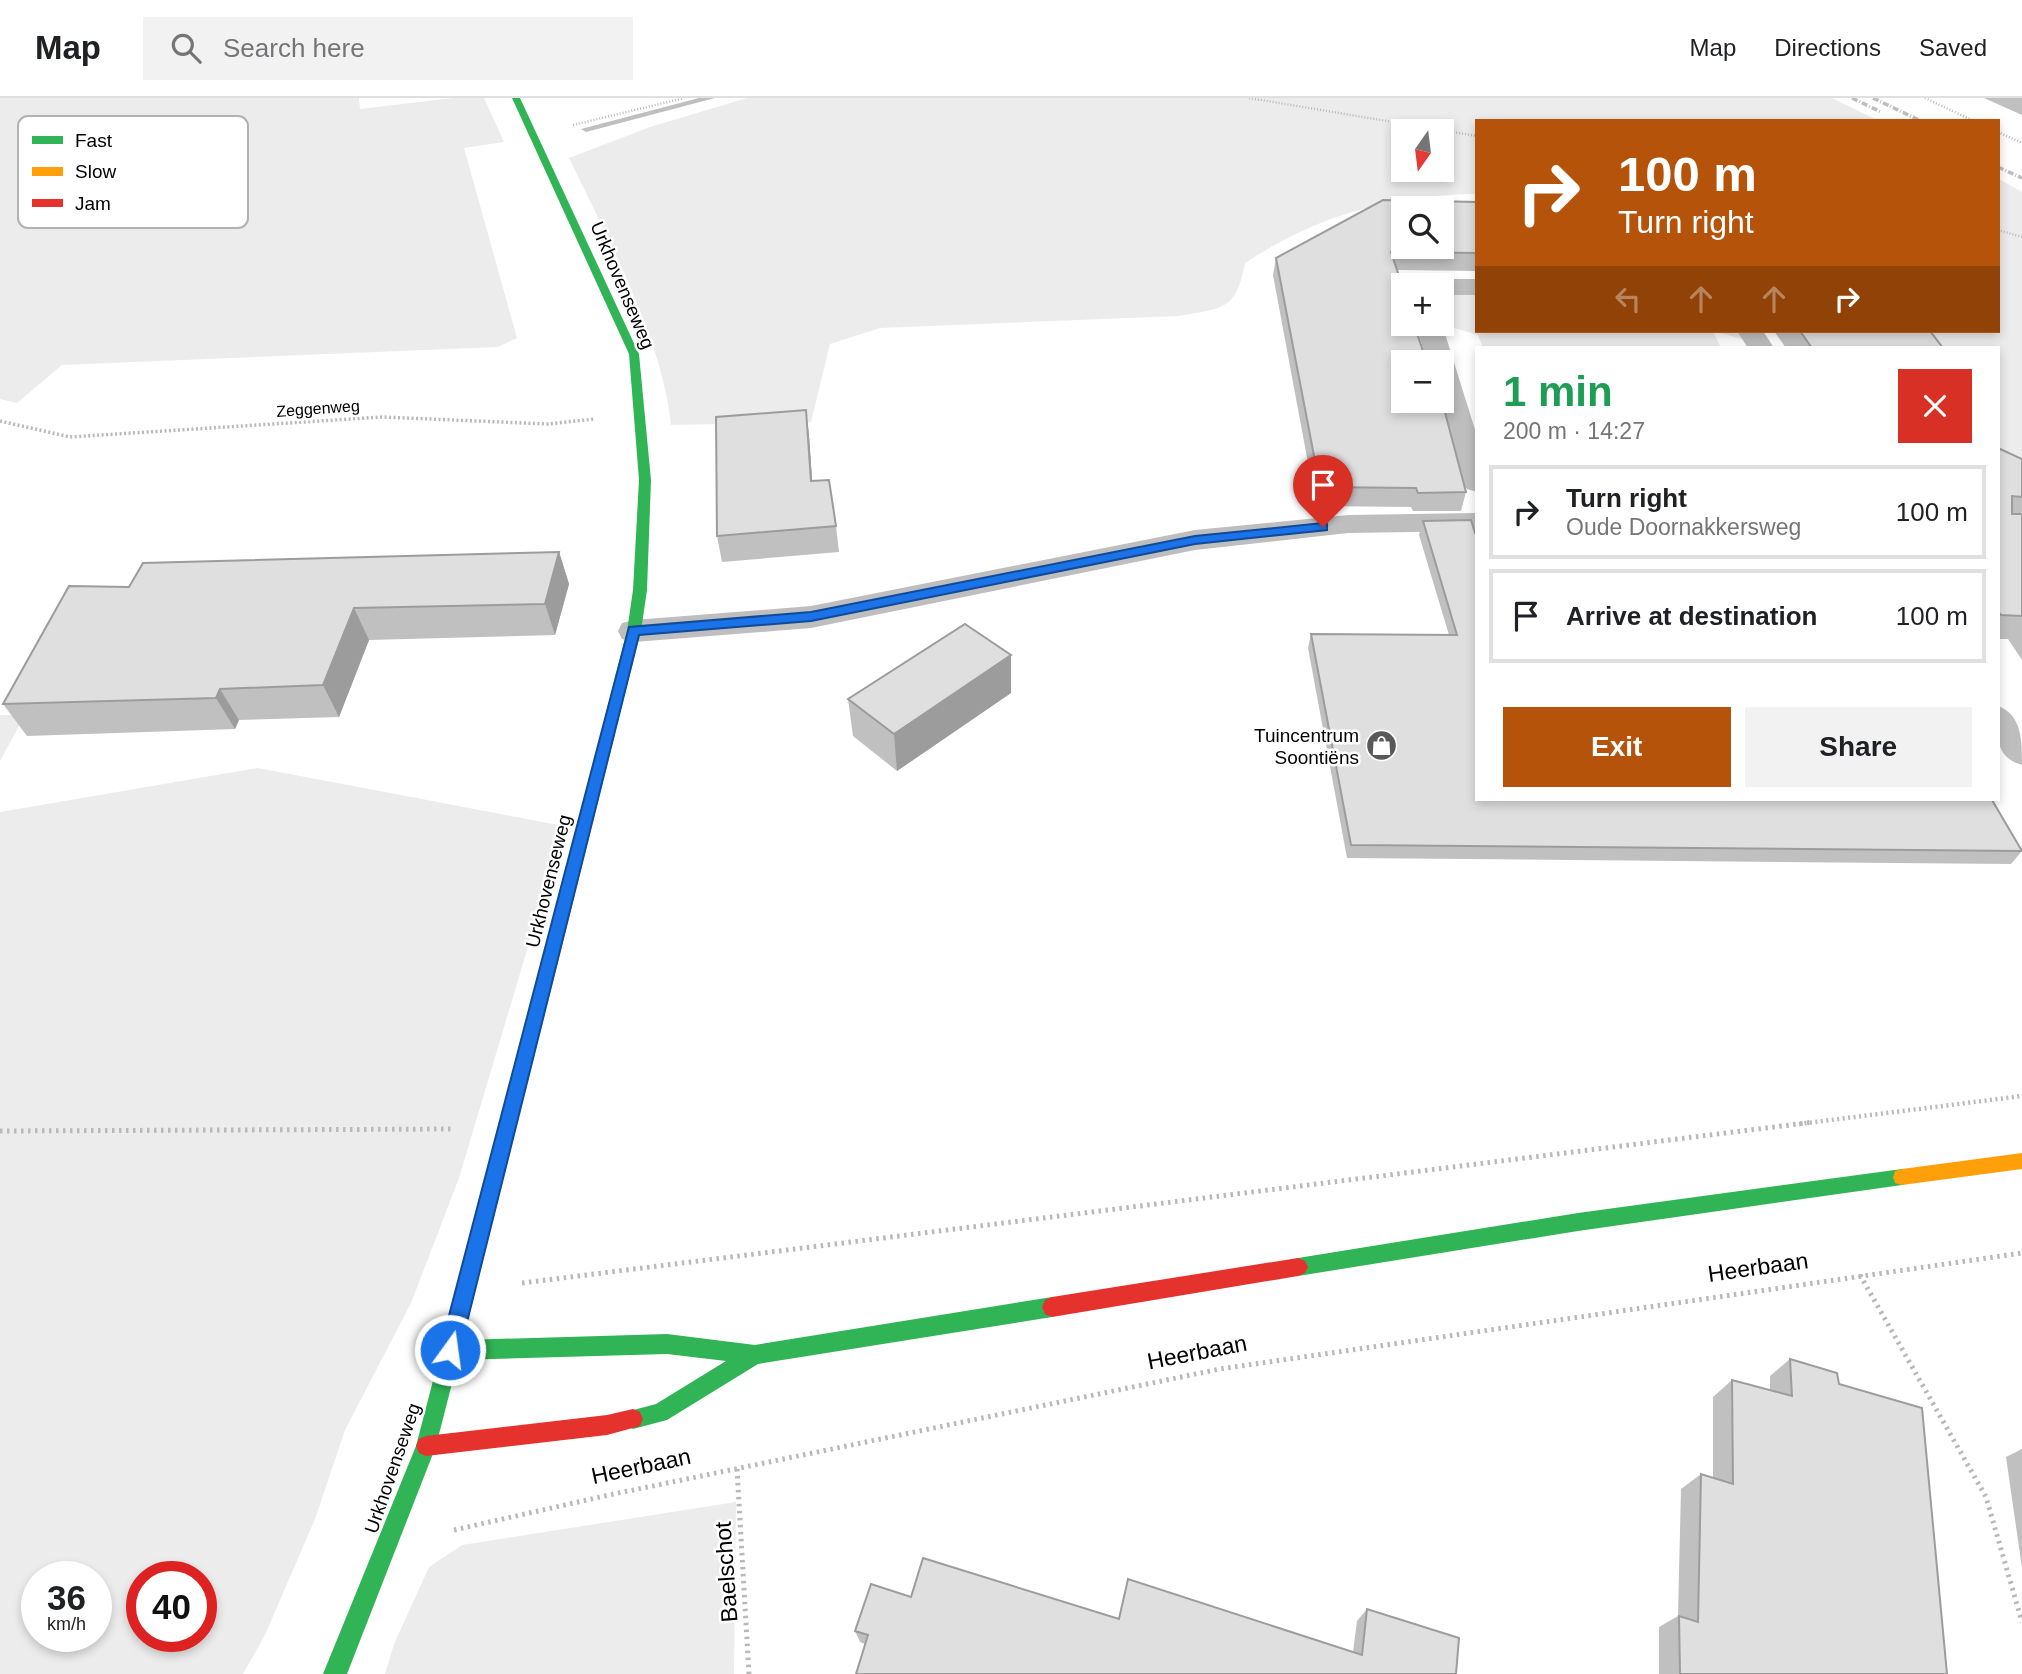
<!DOCTYPE html>
<html lang="en">
<head>
<meta charset="utf-8">
<style>
  :root { --surface:#fff; --page:#f2f2f2; --text:#202124; --muted:#757577; --line:#e0e0e0; --accent:#b45309 }
  body { margin:0; font-family:Arial,sans-serif; background:var(--page); color:var(--text); height:100vh; display:flex; flex-direction:column; font-size:26px; white-space:nowrap }
  * { box-sizing:border-box; margin:0 }
  p { font-size:23px; color:var(--muted) }
  .icon { flex:none; width:38px; height:38px; fill:none; stroke:currentColor; stroke-width:2; stroke-linecap:round; stroke-linejoin:round }
  .map { position:relative; flex:1; overflow:hidden }
  .sheet { position:absolute; left:1475px; top:248px; width:525px; height:455px; display:flex; flex-direction:column; background:var(--surface); border-radius:0px; box-shadow:0 4px 10px #0003 }
  .sheet>* { flex:none }
  .guide { position:absolute; left:1475px; top:21px; width:525px; height:214px; border-radius:0px; box-shadow:0 4px 10px #0003; background:#b45309; color:#fff; overflow:hidden }
  .needle { width:46px; rotate:194deg }
  .controls { position:absolute; left:1391px; top:21px; display:grid; gap:14px }
  .controls a { display:grid; place-items:center; width:63px; height:63px; border-radius:0px; background:var(--surface); box-shadow:0 4px 10px #0003; font-size:35px }
  .speed { position:absolute; left:21px; top:1463px; display:flex; gap:14px; font-size:35px; font-weight:700; text-align:center }
  .speed>* { display:grid; place-content:center; width:91px; height:91px; border-radius:50%; background:var(--surface); box-shadow:0 4px 10px #0003; line-height:1 }
  .speed small { font-size:18px; font-weight:400 }
  .speed .limit { border:10px solid #d22; background:#fff; color:#111 }
  .pin { position:absolute; display:grid; place-items:center; width:60px; height:60px; color:#fff; margin:-72px -30px; border-radius:50% 50% 50% 0; rotate:-45deg; box-shadow:0 0 7px #0007 }
  .pin .icon { rotate:45deg }
  .me { position:absolute; width:77px; margin:-38px; rotate:14deg; stroke-linejoin:round; filter:drop-shadow(0 0 5px #0008) }
  .turn { display:flex; align-items:center; gap:24px; height:147px; padding:0 28px; font-size:32px }
  .turn .icon { width:91px; height:91px; stroke-width:2.5 }
  .turn b { display:block; font-size:49px; line-height:60px }
  .lanes { display:flex; align-items:center; height:66px; padding:0 28px; background:#0003; justify-content:center; gap:35px; direction:ltr }
  .lanes .off { opacity:.35 }
  .round { display:grid; place-items:center; flex:none; width:74px; height:74px; border-radius:0px; background:var(--page) }
  .overview { display:flex; align-items:center; justify-content:space-between; height:119px; padding:0 28px }
  h1 { font-size:42px; font-weight:800; line-height:52px; color:#1e9e55 }
  .action { display:flex; gap:14px; margin-top:auto; padding:14px 28px }
  .action a { flex:1; height:80px; border-radius:0px; background:var(--accent); color:#fff; font-size:28px; font-weight:800; line-height:80px; text-align:center }
  .action a+a { background:var(--page); color:var(--text) }
  ul { padding:0; list-style:none }
  li { display:flex; align-items:center; gap:21px; height:94px; margin:0 14px 10px; padding:0 14px; border:4px solid var(--line); border-radius:0px }
  li div { flex:1 }
  li b { display:block; font-size:26px }
  li em { font-style:normal }
  header { display:flex; align-items:center; gap:42px; box-sizing:border-box; height:98px; padding:0 35px; background:var(--surface); border-bottom:2px solid var(--line) }
  header strong { font-size:33px }
  nav { display:flex; gap:38px; margin-inline-start:auto; font-size:24px }
  .search { width:490px; height:63px; background:var(--page); display:flex; align-items:center; gap:18px; box-sizing:border-box; padding:0 24px; border-radius:0px; color:var(--muted); font-size:26px }
  .map>svg:first-child { display:block }
  .green { fill:#ececec; fill-rule:evenodd }
  .lines { fill:none; stroke-linecap:round; stroke-linejoin:round }
  .stream { fill:#bfbfbf; fill-rule:evenodd }
  .path-far3 { stroke:#b9b9b9; stroke-width:2.5; stroke-dasharray:1 2; stroke-linecap:butt }
  .path-far2 { stroke:#b9b9b9; stroke-width:3.5; stroke-dasharray:2 2.5; stroke-linecap:butt }
  .path-far1 { stroke:#b9b9b9; stroke-width:4.5; stroke-dasharray:2 3.5; stroke-linecap:butt }
  .path { stroke:#b9b9b9; stroke-width:5; stroke-dasharray:2.5 4.5; stroke-linecap:butt }
  .street { fill:#bebebe; fill-rule:evenodd }
  .fast { fill:#30b455; fill-rule:evenodd }
  .slow { fill:#ff9f0a; fill-rule:evenodd }
  .jam { fill:#e5322d; fill-rule:evenodd }
  .rail { stroke:#bebebe; stroke-width:3.5; stroke-dasharray:6 2 1 2; stroke-linecap:butt }
  .wall { fill:#c0c0c0 }
  .shaded-wall { fill:#9c9c9c }
  .building { fill:#dfdfdf; stroke:#9c9c9c; stroke-width:2; fill-rule:evenodd }
  .route { fill:#1a73e8; stroke:#114b97; stroke-width:2 }
  .labels { text-anchor:middle; stroke-width:5; stroke-linejoin:round; paint-order:stroke }
  .far-street-label { font-size:16px; fill:#000; stroke:#fff }
  .street-label { font-size:19px; fill:#000; stroke:#fff }
  .poi-label { font-size:19px; fill:#000; stroke:#fff; text-anchor:end }
  .near-street-label { font-size:23px; fill:#000; stroke:#fff }
  .key { fill:#fff; stroke:#b2b2b2; stroke-width:2 }
  .key-label { font-size:19px; fill:#000 }
</style>
</head>
<body>
<header>
<strong>Map</strong>
<div class="search"><svg class="icon" aria-label="search" viewBox="0 0 24 24"><circle cx="10" cy="10" r="6"/><path d="M15 15l6 6"/></svg>Search here</div>
<nav><a>Map</a><a>Directions</a><a>Saved</a></nav>
</header>
<div class="map">
<svg width="2022" height="1576" viewBox="0 0 2022 1576">
  <rect width="100%" height="100%" fill="#fff"/>
  <g class="green">
    <polygon points="0,0 359,0 360,11 453,0 484,0 504,44 464,50 517,240 498,249 62,267 17,305 0,301"/>
    <path d="M 747,0 L 1832,0 L 1879,23 L 1477,23 L 1477,96 C 1392,96 1316,118 1245,165 C 1236,213 1223,210 1179,218 L 880,230 L 830,246 L 811,324 L 671,327 C 663,242 606,137 569,60 L 650,29 ZM 1404,33 L 1442,33 L 1442,72 L 1404,72 Z"/>
    <polygon points="1999,81 2022,94 2022,391 1999,357 1998,250 1924,250 1911,233 1998,233"/>
    <polygon points="1477,195 1477,233 1741,233 1746,242 1713,233 1721,250 1483,250 1478,237 1444,227 1443,201 1452,197"/>
    <polygon points="0,617 25,617 0,663"/>
    <path d="M 258,670 L 564,728 L 459,1080 L 411,1205 L 345,1332 L 315,1421 L 265,1537 L 243,1576 L 0,1576 L 0,714 ZM 37,1479 L 96,1479 L 96,1538 L 37,1538 ZM 142,1479 L 201,1479 L 201,1538 L 142,1538 Z"/>
    <polygon points="736,1404 734,1576 385,1576 394,1546 429,1469 462,1447"/>
  </g>
  <g class="lines">
    <polygon class="stream" points="699,0 715,0 586,34 581,31"/>
    <g class="path-far3">
      <polyline points="1249,0 1477,38"/>
      <polyline points="1925,0 1974,23"/>
      <polyline points="573,27 684,0"/>
      <polyline points="1998,34 2022,45"/>
      <polyline points="1998,132 2022,139"/>
    </g>
    <polyline class="path-far2" points="0,323 70,339 382,319 548,326 595,321"/>
    <polyline class="path-far1" points="1799,1026 2022,998"/>
    <g class="path">
      <polyline points="0,1033 452,1031"/>
      <polyline points="1860,1177 1986,1399 2022,1524"/>
      <polyline points="522,1185 1814,1024"/>
      <polyline points="737,1371 749,1576"/>
      <polyline points="454,1432 609,1397 1220,1271 2022,1155"/>
    </g>
    <g class="street">
      <polygon points="1442,181 1477,181 1477,197 1442,197 1442,187 1431,187"/>
      <polygon points="1416,226 1442,226 1477,338 1477,394 1467,391 1462,385 1438,303 1442,303 1442,264 1427,264"/>
      <polygon points="1737,233 1763,233 1774,250 1748,250"/>
      <polygon points="1477,415 1477,433 1348,435 1195,452 811,530 634,544 622,541 618,533 622,525 634,522 811,508 1195,432 1348,417"/>
      <path d="M 1998,608 C 2022,617 2022,642 2022,667 C 1992,658 1998,634 1998,608 Z"/>
    </g>
    <g class="fast">
      <polygon points="512,0 520,0 639,256 651,382 647,492 641,533 617,627 610,632 603,627 627,533 633,492 639,382 629,256"/>
      <polygon points="544,880 550,882 552,887 463,1242 667,1236 755,1247 1052,1199 1059,1202 1062,1209 1059,1216 1052,1219 758,1266 667,1322 633,1331 626,1328 623,1321 626,1314 656,1306 726,1263 667,1256 458,1262 436,1348 347,1576 323,1576 416,1348 536,887 538,882"/>
      <polygon points="1902,1071 1909,1073 1911,1079 1909,1085 1902,1087 1578,1133 1298,1178 1291,1175 1288,1169 1291,1163 1298,1160 1578,1115"/>
    </g>
    <polygon class="slow" points="2022,1055 2022,1071 1902,1087 1895,1085 1893,1079 1895,1073 1902,1071"/>
    <g class="jam">
      <polygon points="610,622 617,627 552,887 550,892 544,894 538,892 536,887 603,627"/>
      <polygon points="1298,1160 1305,1163 1308,1169 1305,1175 1298,1178 1052,1219 1045,1216 1042,1209 1045,1202 1052,1199"/>
      <polygon points="633,1311 640,1314 643,1321 640,1328 607,1337 426,1358 419,1355 416,1348 419,1341 426,1338 607,1317"/>
    </g>
    <g class="rail">
      <polyline points="1852,0 1881,14"/>
      <polyline points="1873,0 1921,23"/>
      <polyline points="1998,69 2022,80"/>
    </g>
  </g>
  <g class="wall">
    <polygon points="1984,0 2022,0 2022,17"/>
    <polygon points="1477,104 1477,173 1397,172 1466,394 1461,413 1413,413 1411,409 1316,408 1273,177 1276,160"/>
    <polygon points="1774,233 1930,233 1943,250 1786,250"/>
    <polygon points="809,338 812,383 836,428 839,454 722,464 717,438"/>
    <polygon points="1998,350 2022,361 2022,562 2008,541 1998,541"/>
    <polygon points="1471,422 1477,702 2022,753 2011,766 1347,760 1308,550 1311,536 1449,537 1419,437 1423,423"/>
    <polygon points="559,454 569,486 555,537 369,542 339,619 239,622 235,631 27,638 3,606"/>
    <polygon points="1011,595 897,673 853,638 848,601"/>
    <polygon points="1790,1261 1839,1286 1947,1576 1659,1576 1659,1529 1678,1518 1681,1391 1701,1376 1713,1380 1713,1299 1732,1282 1770,1292 1770,1278"/>
    <polygon points="2022,1351 2022,1470 2006,1359"/>
    <polygon points="1128,1481 1353,1554 1357,1523 1367,1511 1456,1576 865,1546 860,1544 855,1533 911,1499 1118,1521"/>
  </g>
  <g class="shaded-wall">
    <polygon points="806,312 809,338 814,409 811,383"/>
    <polygon points="559,454 569,486 555,537 545,506"/>
    <polygon points="354,510 369,542 339,619 323,587"/>
    <polygon points="1011,557 1011,595 897,673 894,636"/>
    <polygon points="220,591 239,622 235,631 216,600"/>
  </g>
  <g class="building">
    <path d="M 1383,102 L 1477,104 L 1477,155 L 1391,154 L 1404,193 L 1404,226 L 1414,226 L 1423,253 L 1429,254 L 1431,264 L 1404,264 L 1404,303 L 1442,303 L 1466,394 L 1418,395 L 1416,390 L 1320,389 L 1276,160 ZM 1404,110 L 1442,110 L 1442,149 L 1404,149 Z"/>
    <polygon points="1800,233 1930,233 1943,250 1812,250"/>
    <polygon points="806,312 811,383 829,382 836,428 717,438 716,319"/>
    <polygon points="1998,350 2022,361 2022,399 2012,398 2012,416 2022,416 2022,518 2001,517 1998,514"/>
    <polygon points="1471,422 1475,435 1477,435 1477,702 1992,702 2022,753 1351,747 1311,536 1457,537 1423,423"/>
    <polygon points="559,454 545,506 354,510 323,587 220,591 216,600 3,606 69,488 129,489 143,465"/>
    <polygon points="965,526 1011,557 894,636 848,601"/>
    <polygon points="1790,1261 1837,1275 1839,1286 1922,1310 1947,1576 1680,1576 1679,1518 1698,1524 1701,1376 1733,1386 1732,1282 1792,1298"/>
    <polygon points="923,1460 1119,1521 1128,1481 1362,1557 1367,1511 1459,1540 1456,1576 856,1576 868,1537 855,1533 871,1486 911,1499"/>
  </g>
  <polygon class="route" points="1323,425 1327,426 1327,432 1195,446 811,523 639,537 460,1252 457,1260 450,1262 443,1260 440,1252 629,529 811,514 1195,438"/>
  <defs>
    <symbol id="shop-disc" viewBox="-11 -11 22 22"><circle r="9.5" fill="#595959" stroke="#fff"/><path d="M-5-2.5h2.3a2.7 3.5 0 0 1 5.4 0H5L5.5 6h-11ZM-1.5-2.5h3a1.5 2.3 0 0 0-3 0Z" fill="#fff"/></symbol>
  </defs>
  <g fill-rule="evenodd">
    <use href="#shop-disc" x="1364" y="630" width="35" height="35"/>
  </g>
  <g class="labels">
    <g class="far-street-label">
      <text transform="translate(318 310) rotate(-4)" y="6">Zeggenweg</text>
    </g>
    <g class="street-label">
      <text transform="translate(623 187) rotate(67)" y="7">Urkhovenseweg</text>
      <text transform="translate(548 783) rotate(-76)" y="7">Urkhovenseweg</text>
      <text transform="translate(392 1370) rotate(-71)" y="7">Urkhovenseweg</text>
    </g>
    <g class="poi-label">
      <text x="1359" y="644">Tuincentrum<tspan x="1359" dy="22">Soontiëns</tspan></text>
    </g>
    <g class="near-street-label">
      <text transform="translate(1758 1169) rotate(-8)" y="8">Heerbaan</text>
      <text transform="translate(1197 1254) rotate(-11)" y="8">Heerbaan</text>
      <text transform="translate(641 1368) rotate(-12)" y="8">Heerbaan</text>
      <text transform="translate(726 1474) rotate(-94)" y="8">Baelschot</text>
    </g>
  </g>
  <rect x="18" y="18" width="230" height="112" rx="10" class="key"/>
  <rect x="32" y="38" width="31" height="8" fill="#30b455"/>
  <rect x="32" y="69" width="31" height="9" fill="#ff9f0a"/>
  <rect x="32" y="101" width="31" height="8" fill="#e5322d"/>
  <g class="key-label">
    <text x="75" y="49">Fast</text>
    <text x="75" y="80">Slow</text>
    <text x="75" y="112">Jam</text>
  </g>
</svg>
<div class="controls">
<a><svg class="needle" viewBox="-14 -14 28 28"><path d="M0-13l5 13h-10z" fill="#e53935"/><path d="M0 13l5-13h-10z" fill="#757577"/></svg></a>
<a><svg class="icon" aria-label="search" viewBox="0 0 24 24"><circle cx="10" cy="10" r="6"/><path d="M15 15l6 6"/></svg></a>
<a>+</a>
<a>−</a>
</div>
<div class="speed"><div>36<small>km/h</small></div><div class="limit">40</div></div>
<div class="pin" style="left:1323px;top:429px;background:#d93025"><svg class="icon" aria-label="arrive" viewBox="0 0 24 24"><path d="M6 21V4h12l-3 4 3 4H6"/></svg></div>
<svg class="me" style="left:450px;top:1252px" viewBox="-20 -20 40 40"><circle r="17" fill="#1a73e8" stroke="#fff" stroke-width="3"/><path d="M0-11L8 9 0 5-8 9z" fill="#fff"/></svg>
<div class="guide">
<div class="turn"><svg class="icon" aria-label="right" viewBox="0 0 24 24"><path d="M7 20v-9h11M14 6l5 5-5 5"/></svg><div><b>100 m</b>Turn right</div></div>
<div class="lanes"><svg class="icon off" aria-label="left" viewBox="0 0 24 24"><path d="M17 20v-9H6M10 6l-5 5 5 5"/></svg><svg class="icon off" aria-label="ahead" viewBox="0 0 24 24"><path d="M12 20V5M6 11l6-6 6 6"/></svg><svg class="icon off" aria-label="ahead" viewBox="0 0 24 24"><path d="M12 20V5M6 11l6-6 6 6"/></svg><svg class="icon" aria-label="right" viewBox="0 0 24 24"><path d="M7 20v-9h11M14 6l5 5-5 5"/></svg></div>
</div>
<section class="sheet">
<div class="overview"><div><h1>1 min</h1><p>200 m · 14:27</p></div><a class="round" style="background:#d93025;color:#fff"><svg class="icon" aria-label="close" viewBox="0 0 24 24"><path d="M6 6l12 12M18 6L6 18"/></svg></a></div>
<ul>
<li><svg class="icon" aria-label="right" viewBox="0 0 24 24"><path d="M7 20v-9h11M14 6l5 5-5 5"/></svg><div><b>Turn right</b><p>Oude Doornakkersweg</p></div><em>100 m</em></li>
<li><svg class="icon" aria-label="arrive" viewBox="0 0 24 24"><path d="M6 21V4h12l-3 4 3 4H6"/></svg><div><b>Arrive at destination</b></div><em>100 m</em></li>
</ul>
<div class="action"><a>Exit</a><a>Share</a></div>
</section>
</div>
</body>
</html>
